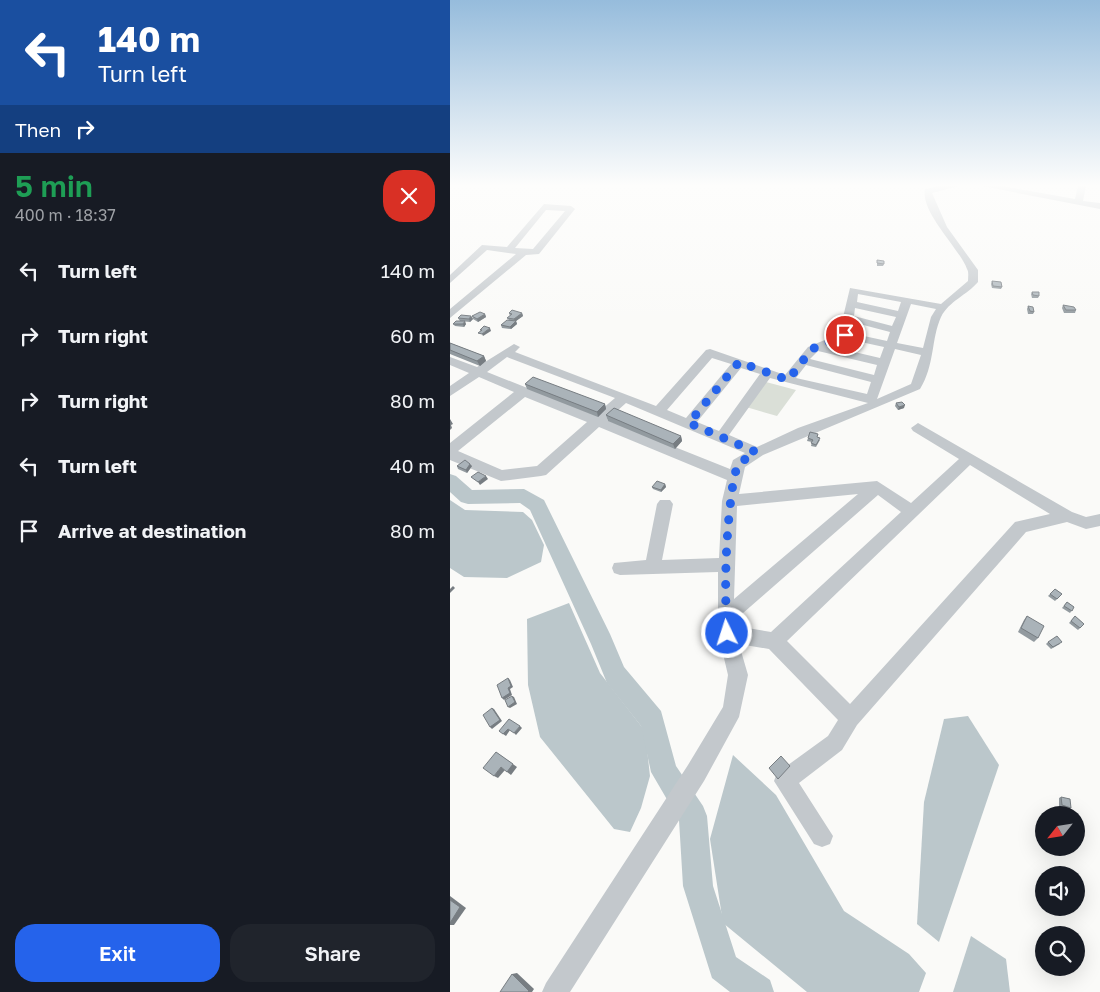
<!DOCTYPE html>
<html lang="en">
<head>
<meta charset="utf-8">
<style>
  :root { --surface:#171b24; --page:#20242c; --text:#f1f3f6; --muted:#9ea1a6; --accent:#2563eb }
  body { margin:0; font-family:"Golos Text",sans-serif; background:var(--page); color:var(--text); height:100vh; display:flex; flex-direction:column; font-size:19px; white-space:nowrap }
  * { box-sizing:border-box; margin:0 }
  p { font-size:16px; color:var(--muted) }
  .icon { flex:none; width:28px; height:28px; fill:none; stroke:currentColor; stroke-width:2; stroke-linecap:round; stroke-linejoin:round }
  .map { position:relative; flex:1; overflow:hidden }
  .details { display:flex; flex-direction:column; background:var(--surface); width:450px }
  .details>* { flex:none }
  .hud { background:#1a4fa0; color:#fff; overflow:hidden }
  .needle { width:32px; rotate:240deg }
  .tools { position:absolute; left:585px; top:806px; display:grid; gap:10px }
  .tools a { display:grid; place-items:center; width:50px; height:50px; border-radius:50%; background:var(--surface); box-shadow:0 5px 20px #0002; font-size:25px }
  .pin { position:absolute; display:grid; place-items:center; width:42px; height:42px; color:#fff; margin:-21px; border:2px solid #fff; border-radius:50%; box-shadow:0 1px 5px #0007 }
  .me { position:absolute; width:55px; margin:-28px; rotate:356deg; stroke-linejoin:round; filter:drop-shadow(0 0 4px #0008) }
  .turn { display:flex; align-items:center; gap:18px; height:105px; padding:0 15px; font-size:22px }
  .turn .icon { width:65px; height:65px; stroke-width:2.5 }
  .turn b { display:block; font-size:35px; line-height:42px }
  .then { display:flex; align-items:center; height:48px; padding:0 15px; background:#0003; gap:10px; font-size:19px }
  .round { display:grid; place-items:center; flex:none; width:52px; height:52px; border-radius:20px; background:var(--page) }
  .head { display:flex; align-items:center; justify-content:space-between; height:85px; padding:0 15px }
  h1 { font-size:30px; font-weight:600; line-height:38px; color:#1e9e55 }
  .action { display:flex; gap:10px; margin-top:auto; padding:10px 15px }
  .action a { flex:1; height:58px; border-radius:20px; background:var(--accent); color:#fff; font-size:20px; font-weight:600; line-height:58px; text-align:center }
  .action a+a { background:var(--page); color:var(--text) }
  ul { padding:0; list-style:none }
  li { display:flex; align-items:center; gap:15px; height:65px; padding:0 15px }
  li div { flex:1 }
  li b { display:block; font-size:19px }
  li em { font-style:normal }
  main { display:flex; flex:1; min-height:0 }
  .map>svg:first-child { display:block }
  .green { fill:#dadfd7 }
  .water { fill:#bbc7cb }
  .lines { fill:none; stroke-linecap:round; stroke-linejoin:round }
  .river { fill:#bbc7cb; fill-rule:evenodd }
  .minor { fill:#c3c8cc; fill-rule:evenodd }
  .wall { fill:#929a9f }
  .shaded-wall { fill:#777d82 }
  .building { fill:#aab3b9; stroke:#777d82 }
  .route { stroke:#2563eb; stroke-width:9; stroke-dasharray:0 16.2 }
</style>
</head>
<body>
<main>
<section class="details">
<div class="hud">
<div class="turn"><svg class="icon" aria-label="left" viewBox="0 0 24 24"><path d="M17 20v-9H6M10 6l-5 5 5 5"/></svg><div><b>140 m</b>Turn left</div></div>
<div class="then">Then<svg class="icon" aria-label="right" viewBox="0 0 24 24"><path d="M7 20v-9h11M14 6l5 5-5 5"/></svg></div>
</div>
<div class="head"><div><h1>5 min</h1><p>400 m · 18:37</p></div><a class="round" style="background:#d93025;color:#fff"><svg class="icon" aria-label="close" viewBox="0 0 24 24"><path d="M6 6l12 12M18 6L6 18"/></svg></a></div>
<ul>
<li><svg class="icon" aria-label="left" viewBox="0 0 24 24"><path d="M17 20v-9H6M10 6l-5 5 5 5"/></svg><div><b>Turn left</b></div><em>140 m</em></li>
<li><svg class="icon" aria-label="right" viewBox="0 0 24 24"><path d="M7 20v-9h11M14 6l5 5-5 5"/></svg><div><b>Turn right</b></div><em>60 m</em></li>
<li><svg class="icon" aria-label="right" viewBox="0 0 24 24"><path d="M7 20v-9h11M14 6l5 5-5 5"/></svg><div><b>Turn right</b></div><em>80 m</em></li>
<li><svg class="icon" aria-label="left" viewBox="0 0 24 24"><path d="M17 20v-9H6M10 6l-5 5 5 5"/></svg><div><b>Turn left</b></div><em>40 m</em></li>
<li><svg class="icon" aria-label="arrive" viewBox="0 0 24 24"><path d="M6 21V4h12l-3 4 3 4H6"/></svg><div><b>Arrive at destination</b></div><em>80 m</em></li>
</ul>
<div class="action"><a>Exit</a><a>Share</a></div>
</section>
<div class="map">
<svg width="650" height="992" viewBox="0 0 650 992">
  <rect width="100%" height="100%" fill="#fafaf8"/>
  <polygon class="green" points="316,382 346,390 327,416 296,407"/>
  <g class="water">
    <polygon points="0,500 15,510 73,512 82,520 94,545 91,562 57,578 14,577 0,568"/>
    <polygon points="119,603 150,673 195,731 200,776 191,808 180,832 164,829 90,737 78,685 77,619"/>
    <polygon points="518,716 549,765 489,942 467,924 474,802 494,719"/>
    <polygon points="283,755 326,795 394,911 459,954 476,973 469,992 357,992 273,923 260,839"/>
    <polygon points="521,936 556,959 560,992 503,992"/>
  </g>
  <g class="lines">
    <polygon class="river" points="0,474 6,476 22,490 74,489 94,500 160,634 174,667 211,711 226,766 253,806 257,816 263,886 286,957 320,980 324,992 280,992 262,978 233,886 229,820 201,772 191,726 157,683 141,644 80,510 70,503 18,504 11,502 0,492"/>
    <g class="minor">
      <path d="M 489,186 L 509,186 L 482,193 L 497,227 L 528,270 L 528,282 C 517,295 499,301 491,317 C 481,339 485,365 470,389 L 313,455 L 295,467 L 289,494 L 427,481 L 461,503 L 509,459 L 463,431 L 461,428 L 468,423 L 622,512 L 636,517 L 650,514 L 650,526 L 636,529 L 617,522 L 576,532 L 407,725 L 392,750 L 349,783 L 383,836 L 380,844 L 372,847 L 364,844 L 324,781 L 327,773 L 378,736 L 388,720 L 319,649 L 289,644 L 298,675 L 289,717 L 254,781 L 120,992 L 92,992 L 96,983 L 238,765 L 273,707 L 278,675 L 268,633 L 268,572 L 170,575 L 164,573 L 162,568 L 164,563 L 196,560 L 207,504 L 210,500 L 220,500 L 223,504 L 212,560 L 269,558 L 272,501 L 277,480 L 149,427 L 96,475 L 91,476 L 51,481 L 0,460 L 0,443 L 64,392 L 29,377 L 0,396 L 0,386 L 19,373 L 0,365 L 0,357 L 27,367 L 64,344 L 70,347 L 65,352 L 206,406 L 256,350 L 260,349 L 335,375 L 358,347 L 389,334 L 400,288 L 491,304 L 518,281 C 518,277 519,272 517,269 C 510,249 470,212 475,189 ZM 408,294 L 451,302 L 448,311 L 407,302 ZM 461,304 L 486,309 L 481,317 L 473,348 L 447,343 ZM 405,308 L 446,317 L 442,326 L 404,316 ZM 402,322 L 440,332 L 437,341 L 400,333 ZM 397,339 L 434,347 L 430,358 L 379,346 ZM 445,349 L 471,355 L 461,384 L 427,399 ZM 368,351 L 427,365 L 424,375 L 360,359 ZM 57,357 L 165,398 L 145,415 L 37,372 ZM 262,358 L 281,364 L 236,418 L 217,410 ZM 356,365 L 421,382 L 417,394 L 346,378 ZM 291,368 L 310,374 L 269,431 L 247,422 ZM 320,378 L 418,403 L 348,428 L 307,447 L 279,435 ZM 75,397 L 137,422 L 87,466 L 52,470 L 8,451 ZM 176,403 L 295,453 L 283,460 L 280,469 L 157,420 ZM 520,465 L 600,514 L 565,522 L 400,704 L 337,641 ZM 408,494 L 284,599 L 287,506 ZM 428,495 L 451,512 L 321,632 L 286,626 L 285,620 Z"/>
      <polygon points="532,186 552,186 625,199 628,186 636,186 633,201 650,203 650,209"/>
      <path d="M 94,204 L 121,206 L 125,209 L 89,254 L 76,255 L 0,318 L 0,309 L 66,254 L 37,250 L 0,283 L 0,275 L 32,245 L 57,247 ZM 96,210 L 115,211 L 83,249 L 65,248 Z"/>
    </g>
  </g>
  <g class="wall">
    <polygon points="427,260 434,264 433,266 427,266"/>
    <polygon points="542,281 552,287 551,289 542,288 541,284"/>
    <polygon points="582,292 589,296 588,298 582,298 581,294"/>
    <polygon points="613,305 626,310 625,313 614,313 612,308"/>
    <polygon points="578,306 584,312 583,314 578,314 577,309"/>
    <polygon points="59,313 72,313 73,316 66,321 67,324 61,329 52,328 51,325 59,320 57,318 60,316"/>
    <polygon points="35,314 36,317 28,322 23,319 22,316"/>
    <polygon points="21,316 23,319 20,322 10,321 8,318"/>
    <polygon points="3,324 16,324 14,327 5,326"/>
    <polygon points="0,343 34,356 36,361 30,366 0,354"/>
    <polygon points="75,384 155,404 156,409 148,417 77,389"/>
    <polygon points="446,403 454,408 448,410 445,406"/>
    <polygon points="156,415 231,436 232,441 225,449 158,421"/>
    <polygon points="358,438 370,440 366,447 361,446 362,442 357,441"/>
    <polygon points="7,466 22,466 17,473 8,469"/>
    <polygon points="215,484 216,487 211,492 203,489 202,487"/>
    <polygon points="605,589 612,594 605,601 598,596"/>
    <polygon points="617,602 624,607 620,613 612,608"/>
    <polygon points="577,616 588,638 584,642 568,632 574,620"/>
    <polygon points="625,616 634,624 628,630 619,623"/>
    <polygon points="598,642 610,644 601,649 596,644"/>
    <polygon points="611,797 621,808 618,809 609,806 609,798"/>
  </g>
  <g class="shaded-wall">
    <polygon points="72,313 73,316 66,321 67,324 61,329 60,327 65,322 64,319"/>
    <polygon points="35,314 36,317 28,322 27,319"/>
    <polygon points="21,316 23,319 20,322 19,319"/>
    <polygon points="15,321 16,324 14,327 13,324"/>
    <polygon points="40,328 41,331 33,336 32,334"/>
    <polygon points="34,356 36,361 30,366 27,361"/>
    <polygon points="155,404 156,409 148,417 147,412"/>
    <polygon points="455,405 454,408 448,410 449,407"/>
    <polygon points="0,419 3,424 1,425 2,428 0,430"/>
    <polygon points="231,436 232,441 225,449 223,444"/>
    <polygon points="20,464 22,466 17,473 16,470"/>
    <polygon points="36,476 38,479 30,485 28,482"/>
    <polygon points="215,484 216,487 211,492 211,490"/>
    <polygon points="3,586 5,588 0,593 0,589"/>
    <polygon points="58,678 60,680 63,687 60,689 62,695 54,700 52,698 58,688"/>
    <polygon points="62,696 64,697 67,704 60,708 58,707"/>
    <polygon points="42,708 44,709 52,721 42,729 40,727"/>
    <polygon points="70,726 72,728 66,735 64,733"/>
    <polygon points="58,729 60,730 56,736 53,734"/>
    <polygon points="46,752 67,767 61,775 57,772"/>
    <polygon points="51,767 55,770 48,778 44,776"/>
    <polygon points="0,896 16,908 4,925 0,925"/>
    <polygon points="67,973 84,989 82,992 78,992 62,974"/>
  </g>
  <g class="building">
    <polygon points="427,260 434,261 434,264 427,263"/>
    <polygon points="542,281 551,282 552,287 543,286"/>
    <polygon points="582,292 589,292 589,296 583,295"/>
    <polygon points="613,305 624,307 626,310 616,310"/>
    <polygon points="578,306 583,307 584,312 580,311"/>
    <polygon points="62,310 72,313 64,319 57,318 62,314 59,313"/>
    <polygon points="30,312 35,314 27,319 22,316"/>
    <polygon points="11,315 21,316 19,319 8,318"/>
    <polygon points="57,320 66,321 60,327 51,325"/>
    <polygon points="6,321 15,321 13,324 3,324"/>
    <polygon points="34,326 40,328 32,334 28,333 32,330 30,330"/>
    <polygon points="0,343 34,356 27,361 0,350"/>
    <polygon points="83,377 155,404 147,412 75,384"/>
    <polygon points="452,402 455,405 449,407 446,403"/>
    <polygon points="164,408 231,436 223,444 156,415"/>
    <polygon points="360,432 368,434 367,437 370,438 366,445 361,443 363,440 358,438"/>
    <polygon points="15,460 20,464 16,470 7,466"/>
    <polygon points="28,472 36,476 28,482 21,477"/>
    <polygon points="207,481 215,484 211,490 202,487"/>
    <polygon points="605,589 612,594 607,599 600,594"/>
    <polygon points="617,602 624,607 622,611 614,606"/>
    <polygon points="577,616 594,626 588,638 571,628"/>
    <polygon points="625,616 634,624 630,628 621,621"/>
    <polygon points="607,636 612,642 603,647 598,642"/>
    <polygon points="58,678 61,686 58,688 60,693 52,698 47,685"/>
    <polygon points="62,696 65,702 58,707 55,700"/>
    <polygon points="42,708 50,720 40,727 33,715"/>
    <polygon points="59,719 70,726 64,733 58,729 53,734 49,731"/>
    <polygon points="46,752 63,764 57,772 51,767 44,776 33,768"/>
    <polygon points="331,756 340,766 328,779 319,768"/>
    <polygon points="611,797 620,799 621,808 612,805"/>
    <polygon points="0,900 10,907 0,923"/>
    <polygon points="62,974 79,991 78,992 50,992"/>
  </g>
  <linearGradient id="sky" x2="0" y2="1"><stop stop-color="#96bcdc"/><stop offset="0.57" stop-color="#fdfdfc"/><stop offset="1" stop-color="#fdfdfc" stop-opacity="0"/></linearGradient>
  <rect width="650" height="325" fill="url(#sky)"/>
  <g class="lines">
    <path class="route" d="M 277,633 C 274,581 276,528 284,477 L 288,464 L 306,452 L 239,423 L 289,362 L 338,380 L 362,349 L 395,335"/>
  </g>
</svg>
<div class="tools">
<a><svg class="needle" viewBox="-14 -14 28 28"><path d="M0-13l5 13h-10z" fill="#e53935"/><path d="M0 13l5-13h-10z" fill="#9ea1a6"/></svg></a>
<a><svg class="icon" aria-label="sound" viewBox="0 0 24 24"><path d="M4 9h4l5-4v14l-5-4H4zM17 9q2 3 0 6"/></svg></a>
<a><svg class="icon" aria-label="search" viewBox="0 0 24 24"><circle cx="10" cy="10" r="6"/><path d="M15 15l6 6"/></svg></a>
</div>
<div class="pin" style="left:395px;top:335px;background:#d93025"><svg class="icon" aria-label="arrive" viewBox="0 0 24 24"><path d="M6 21V4h12l-3 4 3 4H6"/></svg></div>
<svg class="me" style="left:277px;top:633px" viewBox="-20 -20 40 40"><circle r="17" fill="#2563eb" stroke="#fff" stroke-width="3"/><path d="M0-11L8 9 0 5-8 9z" fill="#fff"/></svg>
</div>
</main>
</body>
</html>
